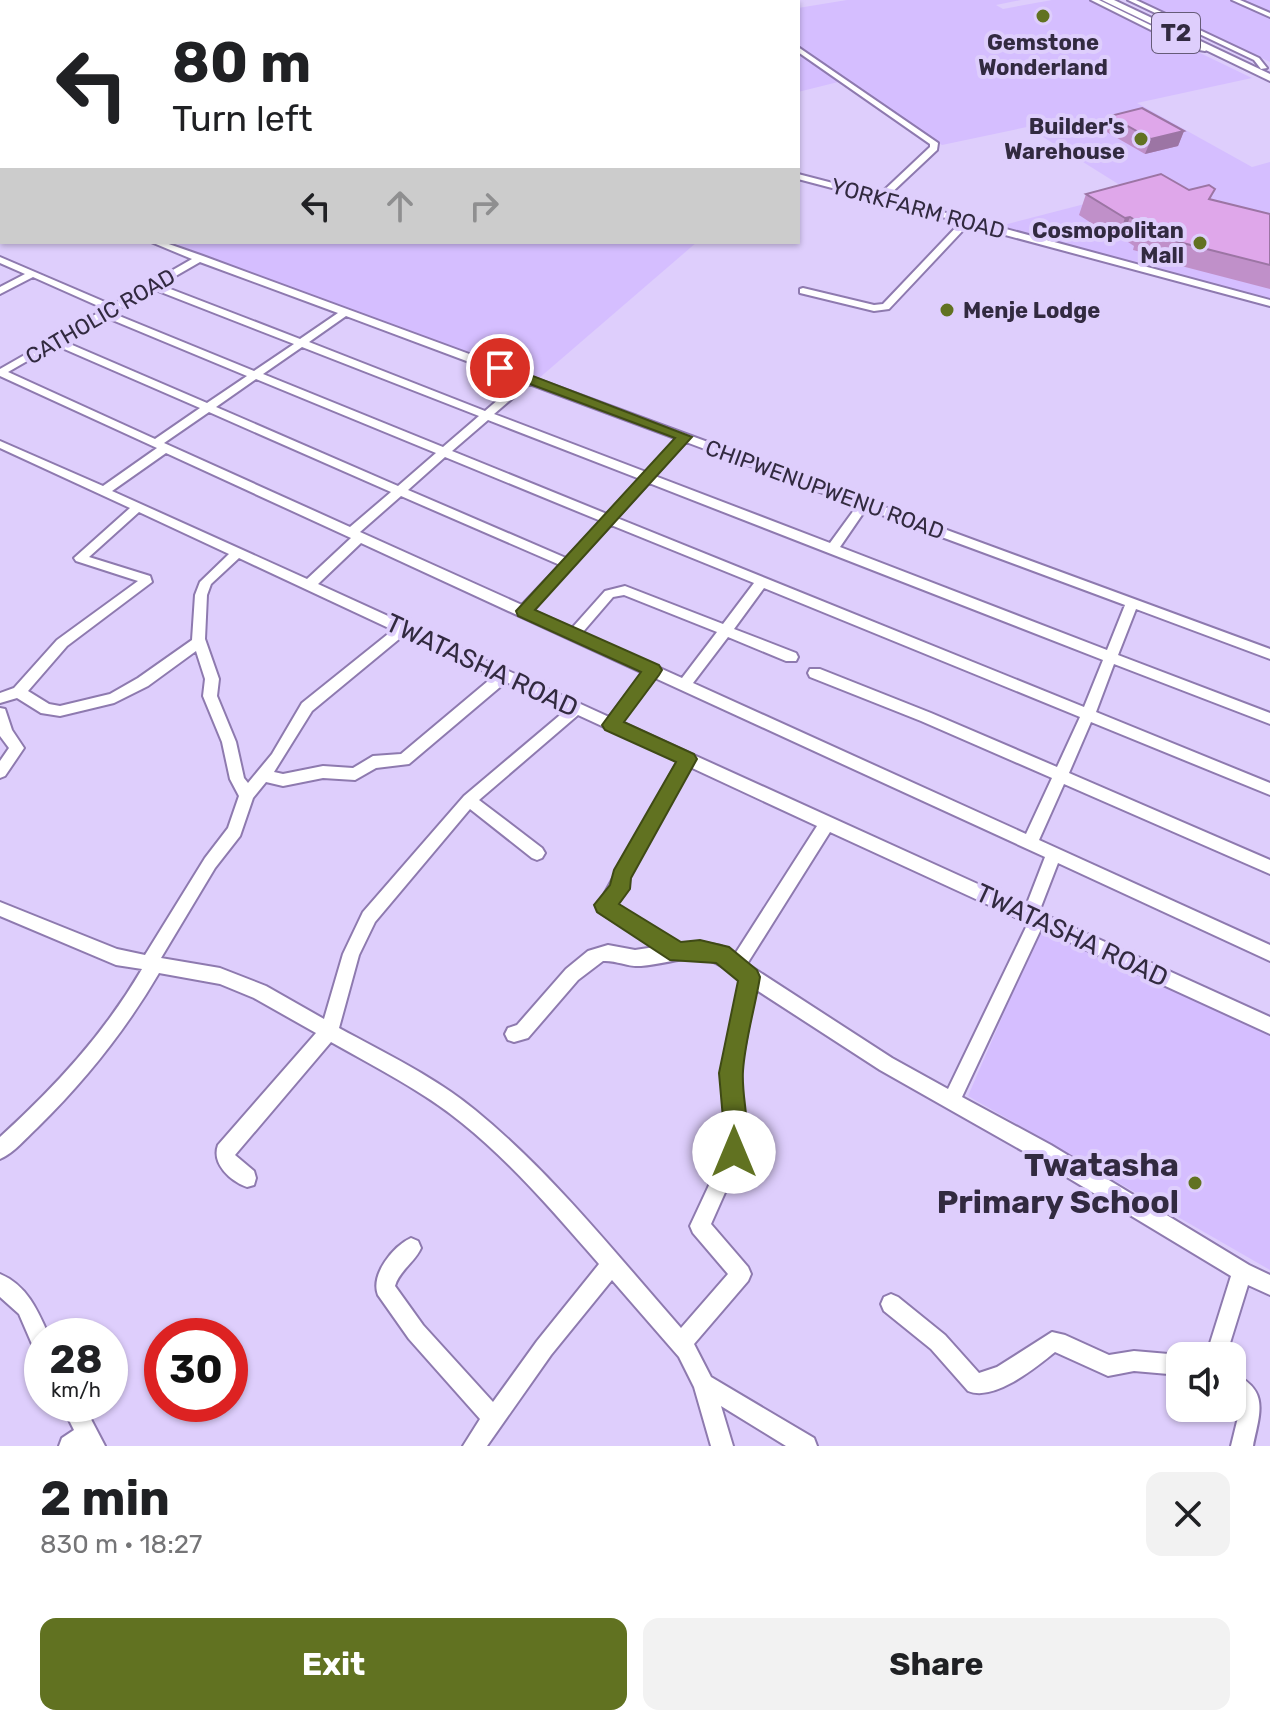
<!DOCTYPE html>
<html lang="en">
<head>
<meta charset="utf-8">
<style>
  :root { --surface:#fff; --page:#f2f2f2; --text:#202124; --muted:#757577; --accent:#617221 }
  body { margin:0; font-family:Rubik,sans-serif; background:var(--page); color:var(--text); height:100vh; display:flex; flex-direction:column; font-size:30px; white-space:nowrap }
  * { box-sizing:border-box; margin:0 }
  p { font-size:26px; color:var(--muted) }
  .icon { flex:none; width:44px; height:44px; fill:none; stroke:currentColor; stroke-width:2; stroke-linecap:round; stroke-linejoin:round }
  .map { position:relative; height:1446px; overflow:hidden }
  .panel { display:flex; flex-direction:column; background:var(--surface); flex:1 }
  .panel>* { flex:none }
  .guide { position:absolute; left:0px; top:0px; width:800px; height:244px; box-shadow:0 2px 6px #0004; background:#fff; color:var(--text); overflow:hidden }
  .tools { position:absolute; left:1166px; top:1342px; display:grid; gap:16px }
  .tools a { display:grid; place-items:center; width:80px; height:80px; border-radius:16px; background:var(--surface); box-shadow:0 2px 6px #0004; font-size:40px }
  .speed { position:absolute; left:24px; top:1318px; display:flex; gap:16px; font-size:40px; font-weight:700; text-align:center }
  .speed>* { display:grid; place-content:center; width:104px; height:104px; border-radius:50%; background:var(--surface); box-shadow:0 2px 6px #0004; line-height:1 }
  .speed small { font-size:20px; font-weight:400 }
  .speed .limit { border:12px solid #d22; background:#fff; color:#111 }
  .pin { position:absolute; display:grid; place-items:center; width:68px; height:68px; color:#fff; margin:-34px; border:4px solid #fff; border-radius:50%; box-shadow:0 2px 8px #0007 }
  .me { position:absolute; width:88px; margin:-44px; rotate:0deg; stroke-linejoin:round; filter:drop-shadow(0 0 6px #0008) }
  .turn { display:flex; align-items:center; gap:28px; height:168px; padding:0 40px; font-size:36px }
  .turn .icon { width:104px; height:104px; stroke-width:2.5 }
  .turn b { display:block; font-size:56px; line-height:68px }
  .lanes { display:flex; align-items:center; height:76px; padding:0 40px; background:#0003; justify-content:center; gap:40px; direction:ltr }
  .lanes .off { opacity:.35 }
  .round { display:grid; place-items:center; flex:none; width:84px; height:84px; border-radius:16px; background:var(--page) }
  .headline { display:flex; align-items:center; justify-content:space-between; height:136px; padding:0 40px }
  h1 { font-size:48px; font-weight:700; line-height:60px }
  .action { display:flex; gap:16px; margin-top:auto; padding:16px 40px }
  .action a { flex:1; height:92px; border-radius:16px; background:var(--accent); color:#fff; font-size:32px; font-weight:700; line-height:92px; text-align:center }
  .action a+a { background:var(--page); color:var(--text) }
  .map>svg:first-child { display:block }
  .built { fill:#d5beff }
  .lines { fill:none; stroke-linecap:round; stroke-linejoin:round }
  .street-casing { stroke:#8e7aaf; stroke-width:4 }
  .primary-casing { stroke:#8e7aaf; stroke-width:4 }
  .street { fill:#fff; fill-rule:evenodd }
  .primary { fill:#fff; fill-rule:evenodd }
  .wall { fill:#c090c9 }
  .shaded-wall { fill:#9c75a4 }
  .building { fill:#dfa7ea; stroke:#9c75a4; stroke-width:2 }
  .route { fill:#617221; stroke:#3f4a15; stroke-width:2 }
  .poi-dot { fill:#617221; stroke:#decefc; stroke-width:3 }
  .labels { text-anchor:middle; stroke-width:8; stroke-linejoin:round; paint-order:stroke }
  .far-poi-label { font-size:22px; font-weight:bold; fill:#322a40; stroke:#decefc; text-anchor:end }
  .far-street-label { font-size:22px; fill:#322a40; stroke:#decefc }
  .shield { fill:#decefc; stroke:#665b78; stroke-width:2 }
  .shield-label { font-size:24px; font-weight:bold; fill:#322a40 }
  .street-label { font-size:26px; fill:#322a40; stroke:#decefc }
  .near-poi-label { font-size:32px; font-weight:bold; fill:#322a40; stroke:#decefc; text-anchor:end }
</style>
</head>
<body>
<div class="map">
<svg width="1270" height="1446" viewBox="0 0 1270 1446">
  <rect width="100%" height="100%" fill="#decefc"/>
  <g class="built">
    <polygon points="847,0 1021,0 996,5 1003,9 1052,0 1090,0 1252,78 1137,103 1252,167 1270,162 1270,299 1000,226 1131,192 1027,127 942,145 846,80 798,92 798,8"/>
    <polygon points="1135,0 1270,0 1270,62"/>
    <polygon points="182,242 697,242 538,379 177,245"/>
    <polygon points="1042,925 1270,1033 1270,1270 968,1096"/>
  </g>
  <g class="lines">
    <defs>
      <g id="street">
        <polygon points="1091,0 1099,0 1191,45 1208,49 1205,51 1187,48"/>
        <polygon points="1128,0 1136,0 1259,58 1267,68 1261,69 1254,60"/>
        <polygon points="1232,0 1240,0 1270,13 1270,17"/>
        <polygon points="798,47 938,143 937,150 887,197 1270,300 1270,306 968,225 889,309 874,311 800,293 800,289 803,288 874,305 883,304 961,222 798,179 798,174 879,195 930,147 930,144 798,52"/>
        <rect x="0" y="182" width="2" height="5"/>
        <polygon points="2,226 2,232 0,233 0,227"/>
        <path d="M 151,242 L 163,242 L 203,256 L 1270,649 L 1270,659 L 1136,609 L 1118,655 L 1270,713 L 1270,724 L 1114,664 L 1096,712 L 1270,783 L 1270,795 L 1091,722 L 1069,773 L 1270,860 L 1270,874 L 1064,784 L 1039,840 L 1270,945 L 1270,961 L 1058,863 L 1039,912 L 1270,1017 L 1270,1034 L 1041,929 L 962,1097 L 1051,1145 L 1249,1265 L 1270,1275 L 1270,1295 L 1248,1285 L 1226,1356 L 1206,1356 L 1231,1276 L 1037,1159 L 880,1070 L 755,989 L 740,1073 L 745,1130 L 743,1152 L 711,1224 L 748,1267 L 751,1274 L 748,1281 L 694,1344 L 711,1377 L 814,1438 L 817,1446 L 786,1446 L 721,1406 L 733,1446 L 711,1446 L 694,1387 L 679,1357 L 612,1280 L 551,1355 L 487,1446 L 463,1446 L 480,1419 L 409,1339 L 378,1295 C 370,1275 393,1246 411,1238 L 418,1241 L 421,1248 C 415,1262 399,1271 395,1286 L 423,1325 L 493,1402 L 537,1341 L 599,1264 C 556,1215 513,1164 462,1123 C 423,1091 375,1067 331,1042 L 235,1155 L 254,1171 L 256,1178 L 254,1185 L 247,1187 C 231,1181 211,1164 218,1145 L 316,1033 L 254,998 L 220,984 L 159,973 C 125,1031 85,1081 37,1128 C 26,1138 14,1153 0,1159 L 0,1137 C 55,1087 104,1034 142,969 L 116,965 L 0,916 L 0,902 L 117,949 L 145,955 L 205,858 L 228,828 L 239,796 L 230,779 L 222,742 L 203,696 L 205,679 L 196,651 L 148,686 L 114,703 L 60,716 L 41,713 L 17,698 L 0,703 L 0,693 L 14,688 L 57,640 L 138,581 L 76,561 L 74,558 L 130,508 L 0,448 L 0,441 L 103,486 L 157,448 L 0,376 L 0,369 L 105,309 L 33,277 L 0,294 L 0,287 L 25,274 L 0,263 L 0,257 L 112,305 L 192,259 ZM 200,262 L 338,313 L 300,339 L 160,285 ZM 153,289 L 294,344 L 254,371 L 112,313 ZM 346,316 L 520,381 L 485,411 L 309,342 ZM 105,317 L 247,376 L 207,403 L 63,341 ZM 55,345 L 200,408 L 155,439 L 8,372 ZM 302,347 L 479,416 L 443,447 L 263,374 ZM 256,379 L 436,453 L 398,486 L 216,407 ZM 529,384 L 677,439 L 646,472 L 494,414 ZM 209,412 L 391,492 L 350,527 L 164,443 ZM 488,420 L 640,479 L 607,514 L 452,451 ZM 686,442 L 857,506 L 830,543 L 655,476 ZM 166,453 L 351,538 L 307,579 L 112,491 ZM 445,457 L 601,521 L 566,558 L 408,490 ZM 649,483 L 1103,660 L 1084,707 L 617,518 ZM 401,496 L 560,565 L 522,605 L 360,532 ZM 866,509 L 1125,605 L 1107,650 L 840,547 ZM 139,512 L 229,554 L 200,582 L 195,595 L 192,640 L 138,678 L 110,694 L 60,706 L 49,704 L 28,691 L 67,646 L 152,582 L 150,576 L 89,557 ZM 611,525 L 754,583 L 723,624 L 625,586 L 605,591 L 572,628 L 532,610 ZM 361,543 L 643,673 L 609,717 L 318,584 ZM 239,558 L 393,630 L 302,703 L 272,754 L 248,783 L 244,778 L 236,742 L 217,696 L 219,679 L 205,639 L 207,595 L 211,584 ZM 764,588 L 1080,717 L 1057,767 L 931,713 L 820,669 L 810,669 L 808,673 L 810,677 L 921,721 L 1052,778 L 1026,834 L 693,683 L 728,637 L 786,661 L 796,661 L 798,657 L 796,653 L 734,629 ZM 624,595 L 717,632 L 682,678 L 582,633 L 613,597 ZM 404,635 L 494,676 L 401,754 L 373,756 L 353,768 L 323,766 L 283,774 L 274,772 L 312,711 ZM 655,678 L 1045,857 L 1026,906 L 621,722 ZM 506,682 L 566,710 L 464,796 L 363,912 L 343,954 L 324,1019 L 266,986 L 220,968 L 161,958 L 215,868 L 240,836 L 253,798 L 266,782 L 283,786 L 323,778 L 355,780 L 376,768 L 409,764 ZM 578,715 L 678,761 L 597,907 L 599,912 L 655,947 L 635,950 L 608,945 L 588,951 L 566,969 L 517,1025 L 508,1028 L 505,1034 L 508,1040 L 514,1042 L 528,1038 L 578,980 L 603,961 C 616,960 628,967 641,966 C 685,962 702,945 740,980 L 722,1073 L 727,1130 L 725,1151 L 690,1226 L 693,1233 L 728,1274 L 681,1328 C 615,1253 553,1174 475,1110 C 435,1077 385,1053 339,1028 L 359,955 L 375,922 L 470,809 L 532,858 L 537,860 L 542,858 L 545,853 L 542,848 L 479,800 ZM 690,767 L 817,826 L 735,954 L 721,946 L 700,942 L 680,945 L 614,904 L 624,891 L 629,877 ZM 830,832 L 1028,923 L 948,1089 L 892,1058 L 747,964 Z"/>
        <polygon points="0,708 5,709 12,730 24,748 5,776 0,778 0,761 9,748 0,736"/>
        <path d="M 0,1274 C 27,1285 38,1311 49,1336 L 42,1336 L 42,1354 L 35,1351 L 19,1314 L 0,1297 Z"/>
        <path d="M 891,1294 L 898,1297 L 945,1335 L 979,1373 L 997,1367 L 1052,1332 L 1065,1335 L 1109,1355 L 1134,1351 L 1180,1355 L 1183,1356 L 1180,1356 L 1180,1375 L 1134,1371 L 1108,1376 L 1055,1352 C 1035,1368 994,1402 968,1391 L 931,1349 L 884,1311 L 881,1304 L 884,1297 Z"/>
        <path d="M 1232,1373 C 1270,1390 1260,1412 1253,1446 L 1231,1446 L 1241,1405 L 1232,1397 Z"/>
        <polygon points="61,1404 83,1404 105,1446 59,1446 62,1438 74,1430"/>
      </g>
      <polygon id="primary" points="1102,0 1114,0 1270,74 1270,81"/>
    </defs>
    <use href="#street" class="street-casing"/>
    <use href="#primary" class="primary-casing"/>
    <use href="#street" class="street"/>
    <use href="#primary" class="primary"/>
  </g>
  <g class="wall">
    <polygon points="1110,116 1184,131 1178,146 1145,154 1105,131"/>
    <polygon points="1215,189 1210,200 1270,214 1270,289 1162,261 1164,258 1133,250 1134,246 1122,238 1117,240 1079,215 1086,194"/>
  </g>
  <g class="shaded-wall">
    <polygon points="1184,131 1178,146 1145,154 1151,139"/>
    <polygon points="1130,217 1122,238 1117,240 1125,218"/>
  </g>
  <g class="building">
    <polygon points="1142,108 1184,131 1151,139 1110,116"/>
    <polygon points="1161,174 1189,190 1209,185 1215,189 1209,199 1270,214 1270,265 1171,240 1173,236 1141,228 1143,225 1130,217 1125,218 1086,194"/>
  </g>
  <path class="route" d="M 495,365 L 504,365 L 692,437 L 535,610 L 659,665 L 662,670 L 659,675 L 624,722 L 694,754 L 697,759 L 631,878 L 630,889 L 619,904 L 681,942 L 700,940 L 729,947 L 757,970 L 760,977 C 755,1008 745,1040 743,1071 C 741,1101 754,1131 742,1160 L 734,1164 L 725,1160 L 722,1152 L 724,1130 L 719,1073 L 738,981 L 716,963 L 670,960 L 597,912 L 594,905 L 610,885 L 614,870 L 676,762 L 605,730 L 602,725 L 641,672 L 518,616 L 516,611 L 675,438 L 495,371 Z"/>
  <g class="poi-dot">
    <circle cx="1043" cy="16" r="8"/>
    <circle cx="1141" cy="139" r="8"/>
    <circle cx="1200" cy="243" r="8"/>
    <circle cx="947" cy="310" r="8"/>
    <circle cx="1195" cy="1183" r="8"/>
  </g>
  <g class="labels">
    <g class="far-poi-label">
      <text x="1043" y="50" text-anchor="middle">Gemstone<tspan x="1043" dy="25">Wonderland</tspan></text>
      <text x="1125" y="134">Builder's<tspan x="1125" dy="25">Warehouse</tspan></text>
      <text x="1184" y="238">Cosmopolitan<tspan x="1184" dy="25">Mall</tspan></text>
      <text x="963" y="318" text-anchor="start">Menje Lodge</text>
    </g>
    <g class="far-street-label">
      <text transform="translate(918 208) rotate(15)" y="8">YORKFARM ROAD</text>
      <text transform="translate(100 316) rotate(-30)" y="8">CATHOLIC ROAD</text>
      <text transform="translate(825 489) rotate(20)" y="8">CHIPWENUPWENU ROAD</text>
    </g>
    <rect class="shield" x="1152" y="13" width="48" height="40" rx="6"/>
    <g class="shield-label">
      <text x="1176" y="41">T2</text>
    </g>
    <g class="street-label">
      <text transform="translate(482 665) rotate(25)" y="9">TWATASHA ROAD</text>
      <text transform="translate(1072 935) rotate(25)" y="9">TWATASHA ROAD</text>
    </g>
    <g class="near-poi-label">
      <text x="1179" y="1176">Twatasha<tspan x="1179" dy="37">Primary School</tspan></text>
    </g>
  </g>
</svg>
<div class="tools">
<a><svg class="icon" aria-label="sound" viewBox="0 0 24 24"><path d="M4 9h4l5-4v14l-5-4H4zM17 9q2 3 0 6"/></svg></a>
</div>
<div class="speed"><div>28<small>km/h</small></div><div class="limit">30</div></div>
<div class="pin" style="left:500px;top:368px;background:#d93025"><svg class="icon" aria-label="arrive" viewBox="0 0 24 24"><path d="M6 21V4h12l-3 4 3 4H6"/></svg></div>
<svg class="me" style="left:734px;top:1152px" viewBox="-20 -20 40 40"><circle r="19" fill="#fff"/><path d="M0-13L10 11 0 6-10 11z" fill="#617221"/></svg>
<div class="guide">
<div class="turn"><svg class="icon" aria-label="left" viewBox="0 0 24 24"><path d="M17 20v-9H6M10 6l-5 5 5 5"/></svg><div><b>80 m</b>Turn left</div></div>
<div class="lanes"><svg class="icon" aria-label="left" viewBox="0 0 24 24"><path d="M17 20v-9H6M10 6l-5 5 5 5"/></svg><svg class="icon off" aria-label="ahead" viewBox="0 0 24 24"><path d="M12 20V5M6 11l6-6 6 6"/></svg><svg class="icon off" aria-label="right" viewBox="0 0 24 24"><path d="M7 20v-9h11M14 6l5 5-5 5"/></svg></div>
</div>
</div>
<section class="panel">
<div class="headline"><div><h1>2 min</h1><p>830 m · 18:27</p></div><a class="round"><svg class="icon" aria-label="close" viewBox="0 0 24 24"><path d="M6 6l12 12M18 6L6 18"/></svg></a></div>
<div class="action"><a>Exit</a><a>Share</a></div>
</section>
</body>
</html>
